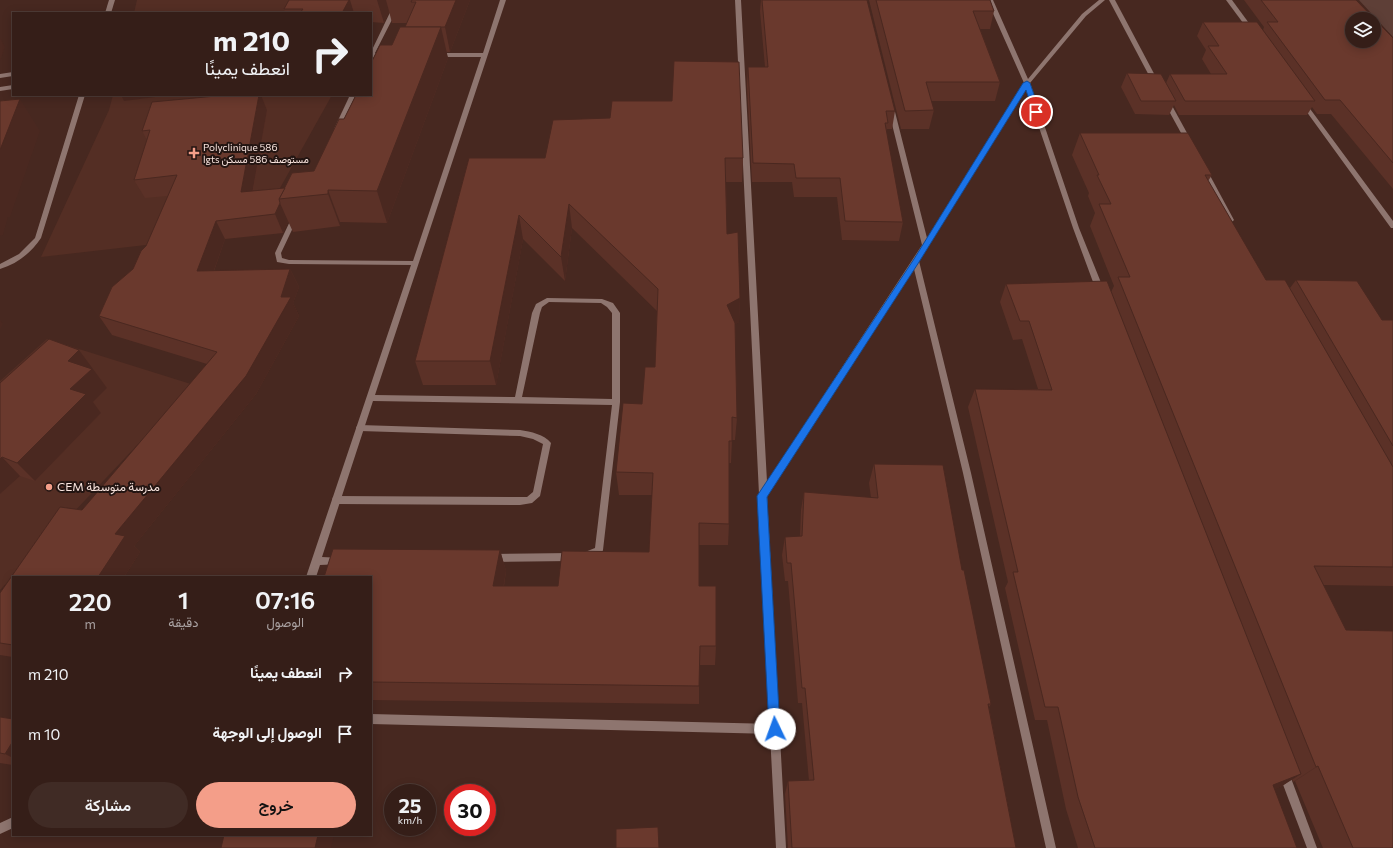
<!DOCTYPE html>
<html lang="ar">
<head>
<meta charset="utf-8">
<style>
  :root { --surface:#351e18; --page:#402b25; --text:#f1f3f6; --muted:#aaa2a2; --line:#4f3c37; --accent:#f49e89 }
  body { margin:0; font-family:Commissioner,Vazirmatn,sans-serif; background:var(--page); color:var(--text); direction:rtl; height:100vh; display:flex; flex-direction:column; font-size:15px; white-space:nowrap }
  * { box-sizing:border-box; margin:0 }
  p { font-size:13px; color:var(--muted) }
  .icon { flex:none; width:22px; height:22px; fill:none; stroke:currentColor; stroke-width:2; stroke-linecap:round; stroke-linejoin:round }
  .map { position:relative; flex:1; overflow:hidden; direction:ltr }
  .sheet { position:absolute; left:12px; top:576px; width:360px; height:260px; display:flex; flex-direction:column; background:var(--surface); border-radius:0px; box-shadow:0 2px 10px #0003,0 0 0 1px var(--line); direction:rtl }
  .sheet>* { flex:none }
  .guide { position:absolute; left:12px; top:12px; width:360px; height:84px; border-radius:0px; box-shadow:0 2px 10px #0003,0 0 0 1px var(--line); direction:rtl; background:#351e18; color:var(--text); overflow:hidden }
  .tools { position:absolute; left:1345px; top:12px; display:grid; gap:8px }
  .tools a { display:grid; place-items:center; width:36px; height:36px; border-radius:50%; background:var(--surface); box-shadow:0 2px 10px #0003,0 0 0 1px var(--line); font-size:20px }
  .speed { position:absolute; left:384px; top:784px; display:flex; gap:8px; font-size:20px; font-weight:700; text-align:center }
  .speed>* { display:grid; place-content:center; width:52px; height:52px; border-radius:50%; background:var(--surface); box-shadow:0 2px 10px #0003,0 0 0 1px var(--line); line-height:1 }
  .speed small { font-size:10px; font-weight:400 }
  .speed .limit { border:6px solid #d22; background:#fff; color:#111 }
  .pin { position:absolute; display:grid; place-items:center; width:34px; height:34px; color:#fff; margin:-17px; border:2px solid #fff; border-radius:50%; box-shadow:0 1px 4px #0007 }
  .me { position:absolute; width:44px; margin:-22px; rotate:357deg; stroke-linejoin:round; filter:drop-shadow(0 0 3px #0008) }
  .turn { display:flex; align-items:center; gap:14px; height:84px; padding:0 16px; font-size:18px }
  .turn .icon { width:52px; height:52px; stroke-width:2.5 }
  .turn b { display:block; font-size:28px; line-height:34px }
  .eta { display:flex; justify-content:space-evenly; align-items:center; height:68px; text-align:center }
  .eta b { font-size:24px; font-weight:600; line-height:28px }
  .cta { display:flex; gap:8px; margin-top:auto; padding:8px 16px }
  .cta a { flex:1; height:46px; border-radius:24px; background:var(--accent); color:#111; font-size:16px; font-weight:600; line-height:46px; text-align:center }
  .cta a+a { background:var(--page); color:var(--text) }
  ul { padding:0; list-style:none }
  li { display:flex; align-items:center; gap:12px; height:60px; padding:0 16px }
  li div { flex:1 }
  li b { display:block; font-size:15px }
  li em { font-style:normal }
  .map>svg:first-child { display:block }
  .built { fill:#542e24 }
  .green { fill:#5e3f37 }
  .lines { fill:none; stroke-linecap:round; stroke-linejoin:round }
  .lane { fill:#8e756f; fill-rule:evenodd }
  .street { fill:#8e756f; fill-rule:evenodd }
  .wall { fill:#5b3127 }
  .shaded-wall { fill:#4a2820 }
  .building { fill:#6a392d; stroke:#4a2820; fill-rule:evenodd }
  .route { fill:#1a73e8; stroke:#114b97 }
  .poi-dot { fill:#f49e89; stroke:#231512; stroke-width:1.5 }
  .labels { text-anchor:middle; stroke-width:4; stroke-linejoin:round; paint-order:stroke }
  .far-poi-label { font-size:10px; fill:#fae5df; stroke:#231512; text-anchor:start }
  .poi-label { font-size:12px; fill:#fae5df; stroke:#231512; text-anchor:start }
</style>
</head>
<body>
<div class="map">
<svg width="1393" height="848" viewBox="0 0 1393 848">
  <rect width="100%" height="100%" fill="#472820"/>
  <g class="built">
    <polygon points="137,0 379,0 371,13 134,13"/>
    <polygon points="113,95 332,95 275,197 233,235 41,257 109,110"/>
    <polygon points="47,339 194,385 0,590 0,381"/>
  </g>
  <polygon class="green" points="1359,0 1393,0 1393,37"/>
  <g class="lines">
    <path class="lane" d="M 360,425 L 520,430 C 531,432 544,434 551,443 L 540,496 L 532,503 L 520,505 L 336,504 L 333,503 L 332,500 L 333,497 L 336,496 L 520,497 L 527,497 L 533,492 L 543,444 L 533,439 L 520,436 L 360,431 L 357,430 L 356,428 L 357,426 Z"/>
    <g class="street">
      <polygon points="109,0 115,0 111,13 105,13"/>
      <path d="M 396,0 L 402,0 L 375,53 L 386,53 L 389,55 C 384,58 376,56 371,59 L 371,52 Z"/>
      <path d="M 500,0 L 506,0 L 375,395 L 515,397 L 532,313 L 536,304 L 547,298 L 602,299 L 613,303 L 620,313 L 620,402 L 603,550 L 602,553 L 588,559 L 585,558 L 584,555 L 585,552 L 595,548 L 612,405 L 373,401 L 322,557 L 342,558 L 343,561 L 342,564 L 320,565 L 316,577 L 306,577 L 411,265 L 289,264 L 277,262 L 275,253 L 292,217 L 295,215 L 298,217 L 281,253 L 282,258 L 289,260 L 413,261 L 481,57 L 438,57 L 435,55 L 438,53 L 483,53 ZM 549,302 L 601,303 L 607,307 L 612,313 L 612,399 L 522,397 L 540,313 L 542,307 Z"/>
      <polygon points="735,0 741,0 767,482 922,245 888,108 889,107 894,108 927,238 1024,83 987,0 993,0 1028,79 1082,14 1099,0 1105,0 1086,16 1030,83 1079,228 1104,290 1102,292 1098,292 1096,290 1073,228 1026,89 919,261 971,473 1056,848 1046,848 963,473 914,269 767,495 786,848 776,848 770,734 371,724 371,714 770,724 759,498 758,496 759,494"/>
      <polygon points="1109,0 1115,0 1159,83 1158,84 1153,83"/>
      <polygon points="1226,0 1232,0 1254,30 1253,31 1249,31"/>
      <polygon points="13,72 13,76 0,78 0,74"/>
      <polygon points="13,85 13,89 0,91 0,87"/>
      <path d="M 79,95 L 85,95 L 41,238 C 31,253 17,264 0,269 L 0,264 L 19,254 L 35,238 Z"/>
      <polygon points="350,95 356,95 340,129 339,130 335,130 334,129"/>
      <polygon points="1167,100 1170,102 1192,142 1191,143 1187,143 1186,142 1164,102"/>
      <polygon points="1303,101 1305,102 1393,221 1393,228 1391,228 1301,104 1300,103"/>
      <polygon points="1204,168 1207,170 1234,220 1233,221 1231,222 1228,220 1201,170"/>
      <polygon points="571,553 574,554 575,557 574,560 571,561 493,562 490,561 489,558 490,555 493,554"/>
      <polygon points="1284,769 1288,770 1317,848 1307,848 1279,774 1280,770"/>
      <polygon points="13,817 13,828 0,834 0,823"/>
    </g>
  </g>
  <g class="wall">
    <polygon points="289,0 470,0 450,52 446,52 448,58 387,223 340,222 340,226 293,232 288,221 283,233 225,239 214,271 290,269 299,287 293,303 299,316 256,394 134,546 140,552 124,577 13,577 13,657 0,655 0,593 60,507 82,510 207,364 112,335 99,316 112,287 133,269 141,251 146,246 168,196 145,198 134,180 147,140 142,131 152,102 227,95 261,95 267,110 253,191 285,188 292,173 314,171 339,119 344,119 356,95 371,95 371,63 380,45 392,45 400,27 405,27 407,23 392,23 389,11 384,23 371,22 371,13 285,13 284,9"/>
    <polygon points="761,0 867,0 895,111 892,129 887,129 886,131 903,222 899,241 842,240 837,197 794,197 792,182 752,182 747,85 748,67 765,67 760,11"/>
    <polygon points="869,0 990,0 994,11 990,29 980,29 1000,82 995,101 931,101 934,110 929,129 901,129"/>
    <polygon points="1244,0 1356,0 1393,38 1393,189 1331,114 1317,114 1312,107 1307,115 1179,115 1174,105 1169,115 1135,114 1121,87 1127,73 1166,83 1170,74 1211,74 1202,59 1206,50 1197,36 1203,22 1263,30 1264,27"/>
    <polygon points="1080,133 1212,175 1208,181 1266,280 1290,288 1296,280 1382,320 1393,320 1393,586 1323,585 1393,848 1323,848 1295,781 1293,782 1292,779 1282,786 1274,789 1297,848 1078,848 1066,809 1047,720 1035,720 1005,588 1008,582 968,407 975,389 1038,389 1022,339 1013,340 1000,302 1006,284 1111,292 1114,286 1090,226 1095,213 1088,196 1089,193 1072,155"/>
    <polygon points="469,158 743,158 742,182 726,182 727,234 740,298 739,322 735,324 737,418 735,440 732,440 731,463 729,463 729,524 728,545 699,545 699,586 716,646 715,665 699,665 699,704 371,700 371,577 500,550 506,571 504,586 558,586 649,552 652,495 619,495 616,472 642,404 655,367 657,311 572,228 565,281 523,239 496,385 423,385 415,361"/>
    <polygon points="93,370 107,388 93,402 101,413 35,481 20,476 0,494 0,383 94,370"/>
    <polygon points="874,464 962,570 991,704 989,707 1016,848 788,848 785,794 788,781 809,781 802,703 798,703 788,581 785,581 782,555 785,537 800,537 801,510 804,492 871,498 869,483"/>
    <polygon points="0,717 13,719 13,765 0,763"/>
  </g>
  <g class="shaded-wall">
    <polygon points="349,0 350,0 354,13 342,13"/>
    <polygon points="377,0 386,0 389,11 384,23"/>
    <polygon points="456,0 470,0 450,52 445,27"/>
    <polygon points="441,27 448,58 387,223 377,191"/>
    <polygon points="0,38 5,47 0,61"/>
    <polygon points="121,95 163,95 163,96 124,101"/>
    <polygon points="259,95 261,95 267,110 249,211 241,192"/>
    <polygon points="20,99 40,131 10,217 8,217 3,235 0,236 0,150"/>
    <polygon points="328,190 340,222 340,226 328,194"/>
    <polygon points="280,203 288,221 283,233 275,214"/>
    <polygon points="569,204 572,228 565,281 561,257"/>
    <polygon points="519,215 523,239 496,385 490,361"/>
    <polygon points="216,221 225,239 207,290 197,271"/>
    <polygon points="290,269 299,287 293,303 299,316 256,394 134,546 140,552 124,577 98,577 115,534 281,297"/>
    <polygon points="740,298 739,322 726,329 727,305"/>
    <polygon points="0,320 3,324 0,330"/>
    <polygon points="79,350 107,388 93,402 101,413 35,481 17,463 70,389 68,361"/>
    <polygon points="2,457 20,476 0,494 0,459"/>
    <polygon points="500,550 506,571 500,607 493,586"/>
    <polygon points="13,741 13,758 5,754"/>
    <polygon points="1318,766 1295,781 1293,782 1316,767"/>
    <polygon points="1301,774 1282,786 1255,797 1273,785"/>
    <polygon points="318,835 334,835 331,848 315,848"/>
  </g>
  <g class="building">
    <polygon points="289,0 349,0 342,13 300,13 303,9 284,9"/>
    <polygon points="412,0 456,0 445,27 405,27 416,2 411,2"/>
    <polygon points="762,0 867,0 895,111 886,111 888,123 885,123 903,222 845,221 840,178 796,178 794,164 753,163 748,67 768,67"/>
    <polygon points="876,0 990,0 994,11 973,11 1000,82 926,82 934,110 905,111"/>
    <path d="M 1261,0 L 1356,0 L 1393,38 L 1393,163 L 1340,100 L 1325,100 L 1267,22 L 1278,22 ZM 1352,19 L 1374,19 L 1374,41 L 1352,41 Z"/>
    <polygon points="1203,22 1257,22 1315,101 1185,101 1170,74 1227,74 1208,46 1219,46"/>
    <polygon points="400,27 441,27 377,191 328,190 328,194 279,199 292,173 314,171 339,119 344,119 356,95 371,95 371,63 380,45 392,45"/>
    <polygon points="674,61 739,62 743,158 725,158 727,234 738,232 740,298 727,305 735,323 737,418 732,417 732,441 729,441 729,524 699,523 699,586 716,586 716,646 700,646 699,686 371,682 371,577 324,577 333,549 500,550 493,586 558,586 562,551 649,552 653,473 616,472 623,403 642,404 645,367 655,367 658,289 569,204 561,257 519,215 490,361 415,361 469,158 545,158 553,120 610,118 612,101 672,101"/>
    <polygon points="1127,73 1161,74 1176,101 1141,101"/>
    <polygon points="227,95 259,95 241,192 285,188 279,199 280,203 275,214 216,221 197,271 290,269 281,297 291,297 246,376 115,534 125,536 98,577 13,577 13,645 0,643 0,593 60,507 82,510 217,352 99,316 112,287 133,269 141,251 146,246 177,175 134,180 150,130 142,131 152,102"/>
    <polygon points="20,99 0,150 0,101"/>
    <polygon points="1080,133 1188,133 1212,175 1205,175 1266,280 1285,280 1393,467 1393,567 1314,566 1346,630 1393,631 1393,848 1353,848 1318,766 1316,767 1118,277 1130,277 1099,204 1111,204 1097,175 1099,175"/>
    <polygon points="1296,280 1357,281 1382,320 1393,320 1393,446"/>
    <polygon points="1107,281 1301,774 1273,785 1297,848 1095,848 1078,797 1058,707 1045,707 1013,572 1018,572 975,389 1052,390 1029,321 1020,321 1006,284"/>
    <polygon points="49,339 79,350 68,361 92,369 70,389 86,394 17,463 2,457 0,459 0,383"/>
    <polygon points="874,464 943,465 962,570 964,570 991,704 988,704 1016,848 792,848 788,781 814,780 805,688 802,688 791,563 787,563 785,537 802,536 804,492 878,498"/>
    <polygon points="0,717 13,719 13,741 5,754 0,753"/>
    <polygon points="658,827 659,848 616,848 616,829"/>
    <polygon points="224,835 318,835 315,848 221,848"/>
  </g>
  <polygon class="route" points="1027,81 1030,83 1040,112 1036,114 1033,112 1026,90 919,262 767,497 780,729 779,733 775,735 771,733 769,729 757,496 914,259 1023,83"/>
  <g class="poi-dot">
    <path d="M192 147h4v4h4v4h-4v4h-4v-4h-4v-4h4z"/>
    <circle cx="49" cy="487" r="4"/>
  </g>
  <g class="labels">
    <g class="far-poi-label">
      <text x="203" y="151">Polyclinique 586<tspan x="203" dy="12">lgts مستوصف 586 مسكن</tspan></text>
    </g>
    <g class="poi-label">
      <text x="57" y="491">CEM مدرسة متوسطة</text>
    </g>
  </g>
</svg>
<div class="tools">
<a><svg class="icon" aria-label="layers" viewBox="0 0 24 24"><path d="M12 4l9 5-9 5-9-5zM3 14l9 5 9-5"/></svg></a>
</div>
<div class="speed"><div>25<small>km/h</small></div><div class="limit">30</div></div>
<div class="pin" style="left:1036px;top:112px;background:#d93025"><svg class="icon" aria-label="arrive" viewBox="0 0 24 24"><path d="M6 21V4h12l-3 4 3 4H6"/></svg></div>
<svg class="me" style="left:775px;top:729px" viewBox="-20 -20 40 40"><circle r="19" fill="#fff"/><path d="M0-13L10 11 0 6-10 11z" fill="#1a73e8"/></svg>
<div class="guide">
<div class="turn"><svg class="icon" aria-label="right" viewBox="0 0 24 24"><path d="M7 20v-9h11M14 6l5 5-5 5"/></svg><div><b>210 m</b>انعطف يمينًا</div></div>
</div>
<section class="sheet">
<div class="eta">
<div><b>07:16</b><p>الوصول</p></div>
<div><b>1</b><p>دقيقة</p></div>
<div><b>220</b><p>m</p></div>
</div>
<ul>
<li><svg class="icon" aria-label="right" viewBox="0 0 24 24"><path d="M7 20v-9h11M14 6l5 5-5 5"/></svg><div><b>انعطف يمينًا</b></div><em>210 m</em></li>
<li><svg class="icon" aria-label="arrive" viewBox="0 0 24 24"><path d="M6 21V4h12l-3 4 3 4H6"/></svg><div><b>الوصول إلى الوجهة</b></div><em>10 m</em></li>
</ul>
<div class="cta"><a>خروج</a><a>مشاركة</a></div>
</section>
</div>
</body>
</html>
